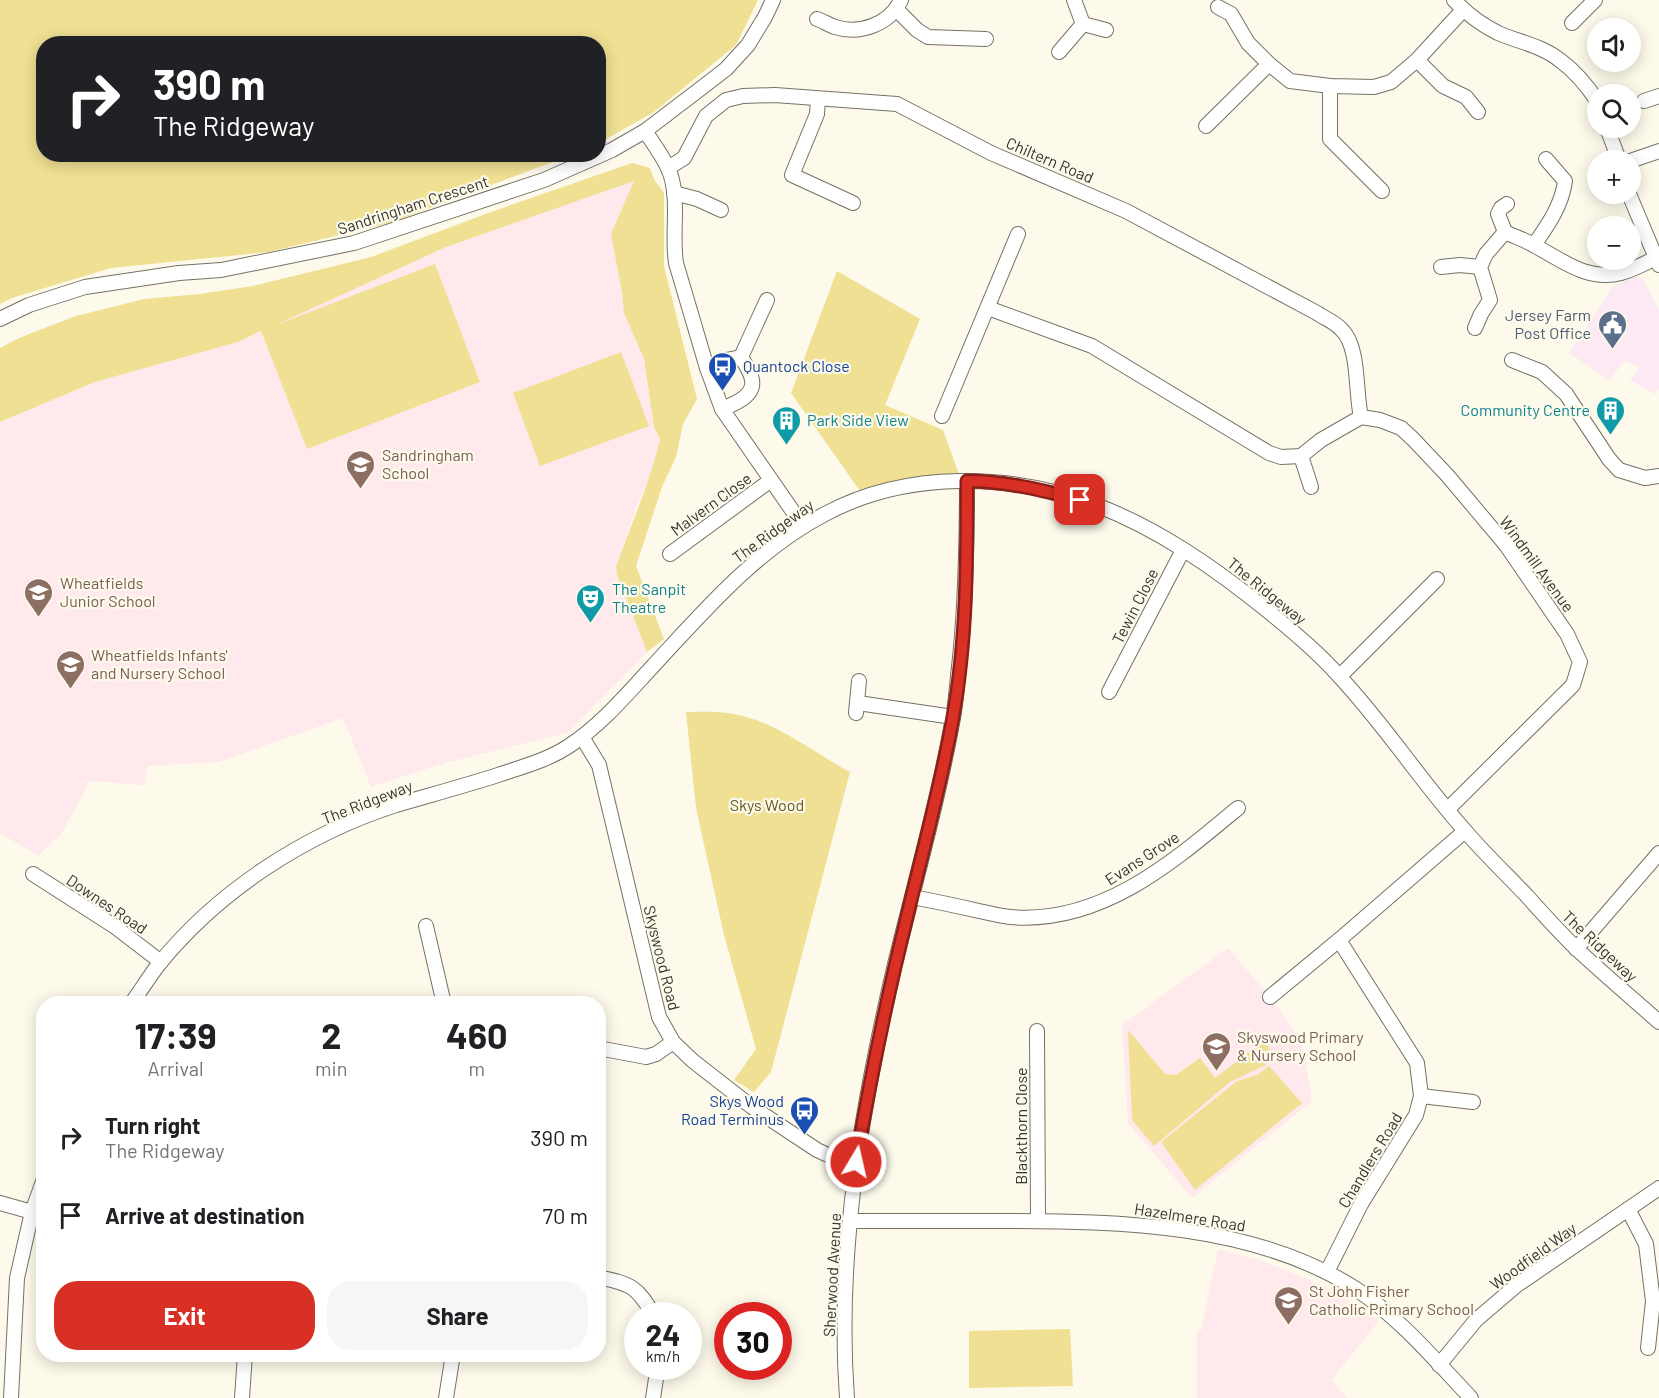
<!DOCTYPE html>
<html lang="en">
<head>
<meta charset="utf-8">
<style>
  :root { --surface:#fff; --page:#f6f6f6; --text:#202124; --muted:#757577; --accent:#d93025 }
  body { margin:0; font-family:Barlow,sans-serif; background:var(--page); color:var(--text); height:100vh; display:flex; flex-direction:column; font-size:22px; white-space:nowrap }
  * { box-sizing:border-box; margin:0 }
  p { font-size:20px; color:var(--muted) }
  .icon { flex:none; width:33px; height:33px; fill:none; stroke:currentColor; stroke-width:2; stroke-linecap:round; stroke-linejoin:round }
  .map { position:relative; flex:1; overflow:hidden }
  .drawer { position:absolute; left:36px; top:996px; width:570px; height:366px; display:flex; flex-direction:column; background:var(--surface); border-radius:24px; box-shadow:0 3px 15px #0003 }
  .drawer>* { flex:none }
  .banner { position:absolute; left:36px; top:36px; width:570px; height:126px; border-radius:24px; box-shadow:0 3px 15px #0003; background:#202124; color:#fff; overflow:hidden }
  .buttons { position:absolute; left:1587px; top:18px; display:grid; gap:12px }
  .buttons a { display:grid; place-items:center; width:54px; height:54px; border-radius:50%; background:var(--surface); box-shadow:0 3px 15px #0003; font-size:30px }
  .speed { position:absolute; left:624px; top:1302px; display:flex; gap:12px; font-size:30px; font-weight:700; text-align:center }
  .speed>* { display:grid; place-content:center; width:78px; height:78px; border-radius:50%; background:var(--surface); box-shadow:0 3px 15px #0003; line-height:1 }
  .speed small { font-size:15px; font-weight:400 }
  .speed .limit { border:9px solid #d22; background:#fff; color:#111 }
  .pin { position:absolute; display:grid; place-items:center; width:51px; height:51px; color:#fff; margin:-26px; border-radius:12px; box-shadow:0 3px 9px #0006 }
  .me { position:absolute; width:66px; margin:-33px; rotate:9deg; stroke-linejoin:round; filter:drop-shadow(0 0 4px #0008) }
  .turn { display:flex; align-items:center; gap:21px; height:126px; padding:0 18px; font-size:27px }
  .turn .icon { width:78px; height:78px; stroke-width:2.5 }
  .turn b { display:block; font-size:42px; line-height:51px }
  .eta { display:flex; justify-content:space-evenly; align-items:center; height:102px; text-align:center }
  .eta b { font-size:36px; font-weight:700; line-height:42px }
  .button { display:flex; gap:12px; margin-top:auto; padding:12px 18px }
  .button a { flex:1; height:69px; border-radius:24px; background:var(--accent); color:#fff; font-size:24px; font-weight:700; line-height:69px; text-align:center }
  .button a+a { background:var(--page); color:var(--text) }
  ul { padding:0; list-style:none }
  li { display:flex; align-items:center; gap:18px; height:78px; padding:0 18px }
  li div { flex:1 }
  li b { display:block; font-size:22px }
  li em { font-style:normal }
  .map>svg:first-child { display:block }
  .commercial { fill:#fce9f3 }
  .education { fill:#ffe9ec }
  .green { fill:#efe093 }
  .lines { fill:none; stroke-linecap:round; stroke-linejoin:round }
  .minor-casing { stroke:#747265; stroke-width:16 }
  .minor { stroke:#fff; stroke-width:14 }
  .route-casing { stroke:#8d1f18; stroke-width:15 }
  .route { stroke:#d93025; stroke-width:10 }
  .labels { text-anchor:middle; stroke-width:4.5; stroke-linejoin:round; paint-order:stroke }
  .street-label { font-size:16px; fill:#36352f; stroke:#fdfaeb }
  .service-label { font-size:16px; fill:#4e5e75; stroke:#fdfaeb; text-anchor:end }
  .transit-label { font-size:16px; fill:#164399; stroke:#fdfaeb; text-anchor:start }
  .culture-label { font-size:16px; fill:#0d838f; stroke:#fdfaeb; text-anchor:start }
  .education-label { font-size:16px; fill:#785e54; stroke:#fdfaeb; text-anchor:start }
  .park-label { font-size:16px; fill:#64581c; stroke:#fdfaeb }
</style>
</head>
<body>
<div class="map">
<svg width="1659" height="1398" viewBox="0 0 1659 1398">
  <rect width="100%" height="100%" fill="#fdfaeb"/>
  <polygon class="commercial" points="1636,277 1642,278 1659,309 1659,389 1655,394 1630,380 1640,367 1624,361 1609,380 1569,353 1614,285"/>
  <g class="education">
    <polygon points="634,180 622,292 624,313 644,359 654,427 660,439 652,472 637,505 616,567 617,575 647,652 567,733 448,762 371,787 343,718 219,762 148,766 144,785 90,781 61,834 38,856 0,833 0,422 95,382 238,342 446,247"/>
    <polygon points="1228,948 1270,997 1302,1041 1312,1101 1192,1198 1128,1123 1122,1025"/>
    <polygon points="1218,1249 1265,1262 1327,1287 1379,1321 1331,1380 1347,1398 1197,1398 1197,1331 1201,1331"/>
  </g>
  <g class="green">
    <polygon points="0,0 758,0 736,45 654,112 599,143 598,44 44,44 44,154 571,155 393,222 269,252 111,268 12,298 0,304"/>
    <path d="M 632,163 L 650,168 L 654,179 L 664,193 L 664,266 L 697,399 L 683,424 L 676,457 L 662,487 L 636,566 L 664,639 L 647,652 L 617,575 L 616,567 C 631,524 650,483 660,439 L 654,427 L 644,359 L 624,313 L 622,292 L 611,234 L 634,181 L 446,247 L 276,325 L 435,264 L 480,382 L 307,449 L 261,331 L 238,342 L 95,382 L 0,422 L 0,348 L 19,338 L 76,316 L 144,299 L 200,294 L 253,286 L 371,257 L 491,212 Z"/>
    <polygon points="837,271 920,319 885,405 943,430 960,477 860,491 791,393"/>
    <polygon points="621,352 649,426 540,466 513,393"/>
    <path d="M 686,712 C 702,712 718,711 733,714 C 776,721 812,752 850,772 L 771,1072 L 754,1092 L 734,1080 L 756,1049 L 724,935 L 696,808 Z"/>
    <polygon points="1128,1030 1165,1074 1176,1075 1200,1058 1215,1078 1264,1041 1270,1049 1265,1053 1266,1065 1230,1082 1154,1146 1132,1120"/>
    <polygon points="1269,1066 1302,1103 1195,1190 1161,1142 1237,1081 1257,1075"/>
    <polygon points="1070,1329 1073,1386 969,1388 969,1331"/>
  </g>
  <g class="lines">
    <defs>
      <g id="minor">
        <polyline points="1074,0 1083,24 1106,30"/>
        <path d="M 1454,0 C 1466,13 1482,25 1498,33 C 1519,42 1543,46 1561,61 C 1576,72 1588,87 1598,102"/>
        <polyline points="1218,7 1231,14 1248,43 1269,64 1290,81 1330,86 1374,87 1391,82 1417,60 1463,10"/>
        <polyline points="897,10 917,30 928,37 986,39"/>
        <path d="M 817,19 C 823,21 829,25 835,27 C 860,35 890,24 901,0"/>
        <polyline points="1572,23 1595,0"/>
        <polyline points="1059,52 1083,24"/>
        <polyline points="1417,60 1443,86 1466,97 1478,112"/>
        <polyline points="1330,86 1330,139 1382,191"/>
        <polyline points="818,99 817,114 792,175 853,203"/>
        <polyline points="1644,101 1659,96"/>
        <polyline points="1206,126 1269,64"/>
        <polyline points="1607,128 1619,160"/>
        <path d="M 645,131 C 653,143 662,155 668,168 C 681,197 671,232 676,263 L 707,368 L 722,409 L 803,526"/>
        <polyline points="1630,161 1659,151"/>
        <path d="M 668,168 L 684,158 L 706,116 L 726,100 L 743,96 L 775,95 L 897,104 L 991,153 L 1126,211 L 1317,313 C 1324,318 1335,322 1341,329 C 1360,346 1355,392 1361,417"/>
        <polyline points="674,193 697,199 721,210"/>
        <polyline points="1629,194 1659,265"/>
        <path d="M 1507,204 L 1501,208 L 1498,214 L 1505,232 C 1515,237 1526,240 1535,246 C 1562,260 1588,282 1621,273 C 1633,270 1645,263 1656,258"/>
        <path d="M 1534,245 C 1548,225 1562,205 1565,181 L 1546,159"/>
        <polyline points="1441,267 1460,265 1480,267"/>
        <polyline points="988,308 1092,346 1269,453 1281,457 1301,456 1321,440 1361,417 1380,420 1401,428 1413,439 1447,475 1506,545 1567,634 1580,662 1573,685 1448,809"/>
        <polyline points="0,319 29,305 85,287 179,273 221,270 354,243 544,180 612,150 645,131 704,86 726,69 748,45 765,17 773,0"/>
        <polyline points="1475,328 1481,314 1490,300 1480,267 1486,254 1505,232"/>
        <polyline points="741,357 767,300"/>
        <polyline points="1512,360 1542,372 1566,394 1609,459 1619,470 1645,478 1659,476"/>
        <path d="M 707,368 L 721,361 L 741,357 C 745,364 751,372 752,380 C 755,396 734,404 722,409"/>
        <polyline points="942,416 1018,234"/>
        <polyline points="1301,456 1311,487"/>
        <polyline points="670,554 771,480"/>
        <polyline points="1340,676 1437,579"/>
        <polyline points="1109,692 1183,550"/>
        <polyline points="858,703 953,717"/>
        <polyline points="856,713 859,681"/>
        <polyline points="582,737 599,765 659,1017 673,1042 693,1061 752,1107 817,1150 839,1160 857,1162"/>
        <polyline points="33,874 114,926 161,962"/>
        <path d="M 912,897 C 934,901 957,906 979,911 C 989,913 1000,916 1010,917 C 1101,925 1173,862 1238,808"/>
        <polyline points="426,926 444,1004"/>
        <polyline points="1576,949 1659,853"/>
        <polyline points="1270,997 1339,940 1465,831"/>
        <path d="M 131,1004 C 141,990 149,977 159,964 C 219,890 306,834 396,805 C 430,795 464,786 498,775 C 522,767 548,760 569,746 C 602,724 626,695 653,666 C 705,610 756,550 825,514 C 907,470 1011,473 1096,505 C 1159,529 1216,569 1268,611 C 1292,631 1318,652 1339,676 C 1385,725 1422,783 1467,833 C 1486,855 1507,875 1527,896 C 1544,915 1561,934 1580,952 C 1606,976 1633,999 1659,1022"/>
        <polyline points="1037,1031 1038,1221"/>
        <polyline points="598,1048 646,1057 656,1054 673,1042"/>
        <polyline points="1421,1096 1473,1102"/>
        <polyline points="0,1203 32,1212"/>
        <polyline points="1628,1209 1646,1244 1653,1301 1648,1348"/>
        <path d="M 850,1221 C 901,1221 953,1221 1004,1221 C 1120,1221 1255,1224 1356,1289 C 1400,1318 1435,1360 1471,1398"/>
        <polyline points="1327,1272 1361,1204 1416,1115 1421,1096 1417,1063 1339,940"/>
        <path d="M 598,1277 C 631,1284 637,1286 654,1316"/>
        <polyline points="1439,1365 1476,1320 1517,1285 1659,1188"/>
        <polyline points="11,1398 17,1278 32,1212 44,1179"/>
        <polyline points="242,1398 245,1354"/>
        <polyline points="446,1398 453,1354"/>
        <polyline points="653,1398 658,1366"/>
        <path d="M 847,1398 C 836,1252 862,1106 895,964 C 915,882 938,801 953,718 C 956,702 957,684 959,667 C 966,605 967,544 967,481"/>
      </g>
    </defs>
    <use href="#minor" class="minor-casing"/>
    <use href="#minor" class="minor"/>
  </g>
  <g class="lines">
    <defs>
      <path id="route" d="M 856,1162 C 870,1081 886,1001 906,921 C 922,853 941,786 953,717 C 967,639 967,560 967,481 C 1005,481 1042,490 1080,500"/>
    </defs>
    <use href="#route" class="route-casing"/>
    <use href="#route" class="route"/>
  </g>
  <defs>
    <symbol id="civic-pin" viewBox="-11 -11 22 30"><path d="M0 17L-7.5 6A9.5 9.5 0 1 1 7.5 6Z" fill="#5c6f8a" stroke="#fdfaeb"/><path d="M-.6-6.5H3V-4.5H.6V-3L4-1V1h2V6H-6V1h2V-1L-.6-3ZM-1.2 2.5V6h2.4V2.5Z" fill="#fff"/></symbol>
    <symbol id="bus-pin" viewBox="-11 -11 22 30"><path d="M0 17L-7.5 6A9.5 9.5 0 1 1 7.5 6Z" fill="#1a4fb4" stroke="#fdfaeb"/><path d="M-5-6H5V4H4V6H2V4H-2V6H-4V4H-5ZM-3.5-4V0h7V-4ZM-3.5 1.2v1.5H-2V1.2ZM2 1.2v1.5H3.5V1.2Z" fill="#fff"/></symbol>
    <symbol id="building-pin" viewBox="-11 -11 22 30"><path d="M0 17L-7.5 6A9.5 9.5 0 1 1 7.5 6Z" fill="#0f9aa8" stroke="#fdfaeb"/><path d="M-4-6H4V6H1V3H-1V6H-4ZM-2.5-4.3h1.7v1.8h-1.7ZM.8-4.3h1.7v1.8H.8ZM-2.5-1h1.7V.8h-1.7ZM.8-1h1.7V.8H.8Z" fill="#fff"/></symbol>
    <symbol id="school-pin" viewBox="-11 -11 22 30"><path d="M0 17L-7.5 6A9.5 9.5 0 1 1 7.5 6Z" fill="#8d6e63" stroke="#fdfaeb"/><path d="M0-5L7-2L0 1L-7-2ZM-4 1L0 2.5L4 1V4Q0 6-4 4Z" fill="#fff"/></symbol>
    <symbol id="theatre-pin" viewBox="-11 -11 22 30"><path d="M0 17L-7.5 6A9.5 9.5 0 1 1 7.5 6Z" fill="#0f9aa8" stroke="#fdfaeb"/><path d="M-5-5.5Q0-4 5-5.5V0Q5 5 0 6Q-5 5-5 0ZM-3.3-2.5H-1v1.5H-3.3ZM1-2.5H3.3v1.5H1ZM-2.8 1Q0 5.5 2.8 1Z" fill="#fff"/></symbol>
  </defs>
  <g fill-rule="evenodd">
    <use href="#civic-pin" x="1596" y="308" width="33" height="45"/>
    <use href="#bus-pin" x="706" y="350" width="33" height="45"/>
    <use href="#building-pin" x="1594" y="394" width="33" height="45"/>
    <use href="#building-pin" x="770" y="404" width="33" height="45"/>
    <use href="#school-pin" x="344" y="448" width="33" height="45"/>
    <use href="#school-pin" x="22" y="576" width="33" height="45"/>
    <use href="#theatre-pin" x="574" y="582" width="33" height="45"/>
    <use href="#school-pin" x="54" y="648" width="33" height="45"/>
    <use href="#school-pin" x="1200" y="1030" width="33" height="45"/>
    <use href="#bus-pin" x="788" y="1094" width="33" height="45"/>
    <use href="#school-pin" x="1272" y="1284" width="33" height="45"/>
  </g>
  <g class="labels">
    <g class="street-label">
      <text transform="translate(1050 160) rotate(23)" y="6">Chiltern Road</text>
      <text transform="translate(413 205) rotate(-18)" y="6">Sandringham Crescent</text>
      <text transform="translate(711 504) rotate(-36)" y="6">Malvern Close</text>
      <text transform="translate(773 531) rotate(-36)" y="6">The Ridgeway</text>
      <text transform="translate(1537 564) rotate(54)" y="6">Windmill Avenue</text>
      <text transform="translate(1267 591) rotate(39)" y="6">The Ridgeway</text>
      <text transform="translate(1135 606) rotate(-63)" y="6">Tewin Close</text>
      <text transform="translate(367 802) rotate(-21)" y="6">The Ridgeway</text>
      <text transform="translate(1142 858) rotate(-33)" y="6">Evans Grove</text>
      <text transform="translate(107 904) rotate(34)" y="6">Downes Road</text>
      <text transform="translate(1600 946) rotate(43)" y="6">The Ridgeway</text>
      <text transform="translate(662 958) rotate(76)" y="6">Skyswood Road</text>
      <text transform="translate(1021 1126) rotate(-90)" y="6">Blackthorn Close</text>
      <text transform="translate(1370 1160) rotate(-59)" y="6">Chandlers Road</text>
      <text transform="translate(1190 1217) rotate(9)" y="6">Hazelmere Road</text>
      <text transform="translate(1533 1256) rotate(-36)" y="6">Woodfield Way</text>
      <text transform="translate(832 1275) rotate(-87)" y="6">Sherwood Avenue</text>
    </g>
    <g class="service-label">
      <text x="1591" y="321">Jersey Farm<tspan x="1591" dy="18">Post Office</tspan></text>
    </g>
    <g class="transit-label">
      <text x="743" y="372">Quantock Close</text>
      <text x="784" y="1107" text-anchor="end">Skys Wood<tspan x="784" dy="18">Road Terminus</tspan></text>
    </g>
    <g class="culture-label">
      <text x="1590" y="416" text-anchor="end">Community Centre</text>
      <text x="807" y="426">Park Side View</text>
      <text x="612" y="595">The Sanpit<tspan x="612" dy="18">Theatre</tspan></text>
    </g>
    <g class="education-label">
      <text x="382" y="461">Sandringham<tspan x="382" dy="18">School</tspan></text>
      <text x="60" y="589">Wheatfields<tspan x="60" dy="18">Junior School</tspan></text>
      <text x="91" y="661">Wheatfields Infants'<tspan x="91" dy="18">and Nursery School</tspan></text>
      <text x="1237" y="1043">Skyswood Primary<tspan x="1237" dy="18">&amp; Nursery School</tspan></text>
      <text x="1309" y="1297">St John Fisher<tspan x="1309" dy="18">Catholic Primary School</tspan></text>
    </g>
    <g class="park-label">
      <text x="767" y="811">Skys Wood</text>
    </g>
  </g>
</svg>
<div class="buttons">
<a><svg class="icon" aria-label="sound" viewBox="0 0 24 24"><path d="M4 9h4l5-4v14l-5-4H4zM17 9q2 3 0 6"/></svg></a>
<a><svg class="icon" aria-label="search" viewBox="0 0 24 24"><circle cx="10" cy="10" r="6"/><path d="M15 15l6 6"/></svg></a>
<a>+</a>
<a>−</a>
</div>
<div class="speed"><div>24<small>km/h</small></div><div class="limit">30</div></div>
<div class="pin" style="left:1080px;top:500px;background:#d93025"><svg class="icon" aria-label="arrive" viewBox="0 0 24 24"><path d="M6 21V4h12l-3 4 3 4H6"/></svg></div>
<svg class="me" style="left:856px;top:1162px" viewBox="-20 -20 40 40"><circle r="17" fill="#d93025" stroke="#fff" stroke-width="3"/><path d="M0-11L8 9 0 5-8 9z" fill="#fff"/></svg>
<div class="banner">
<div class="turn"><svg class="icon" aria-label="right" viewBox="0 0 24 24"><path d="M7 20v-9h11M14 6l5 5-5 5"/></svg><div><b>390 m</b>The Ridgeway</div></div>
</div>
<section class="drawer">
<div class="eta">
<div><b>17:39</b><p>Arrival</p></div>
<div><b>2</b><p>min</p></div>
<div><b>460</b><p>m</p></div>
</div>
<ul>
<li><svg class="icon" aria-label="right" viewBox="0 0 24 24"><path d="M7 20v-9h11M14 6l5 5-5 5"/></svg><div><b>Turn right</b><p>The Ridgeway</p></div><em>390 m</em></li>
<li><svg class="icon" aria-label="arrive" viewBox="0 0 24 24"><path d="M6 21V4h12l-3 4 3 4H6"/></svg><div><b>Arrive at destination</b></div><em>70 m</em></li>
</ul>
<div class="button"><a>Exit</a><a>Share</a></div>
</section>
</div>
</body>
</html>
